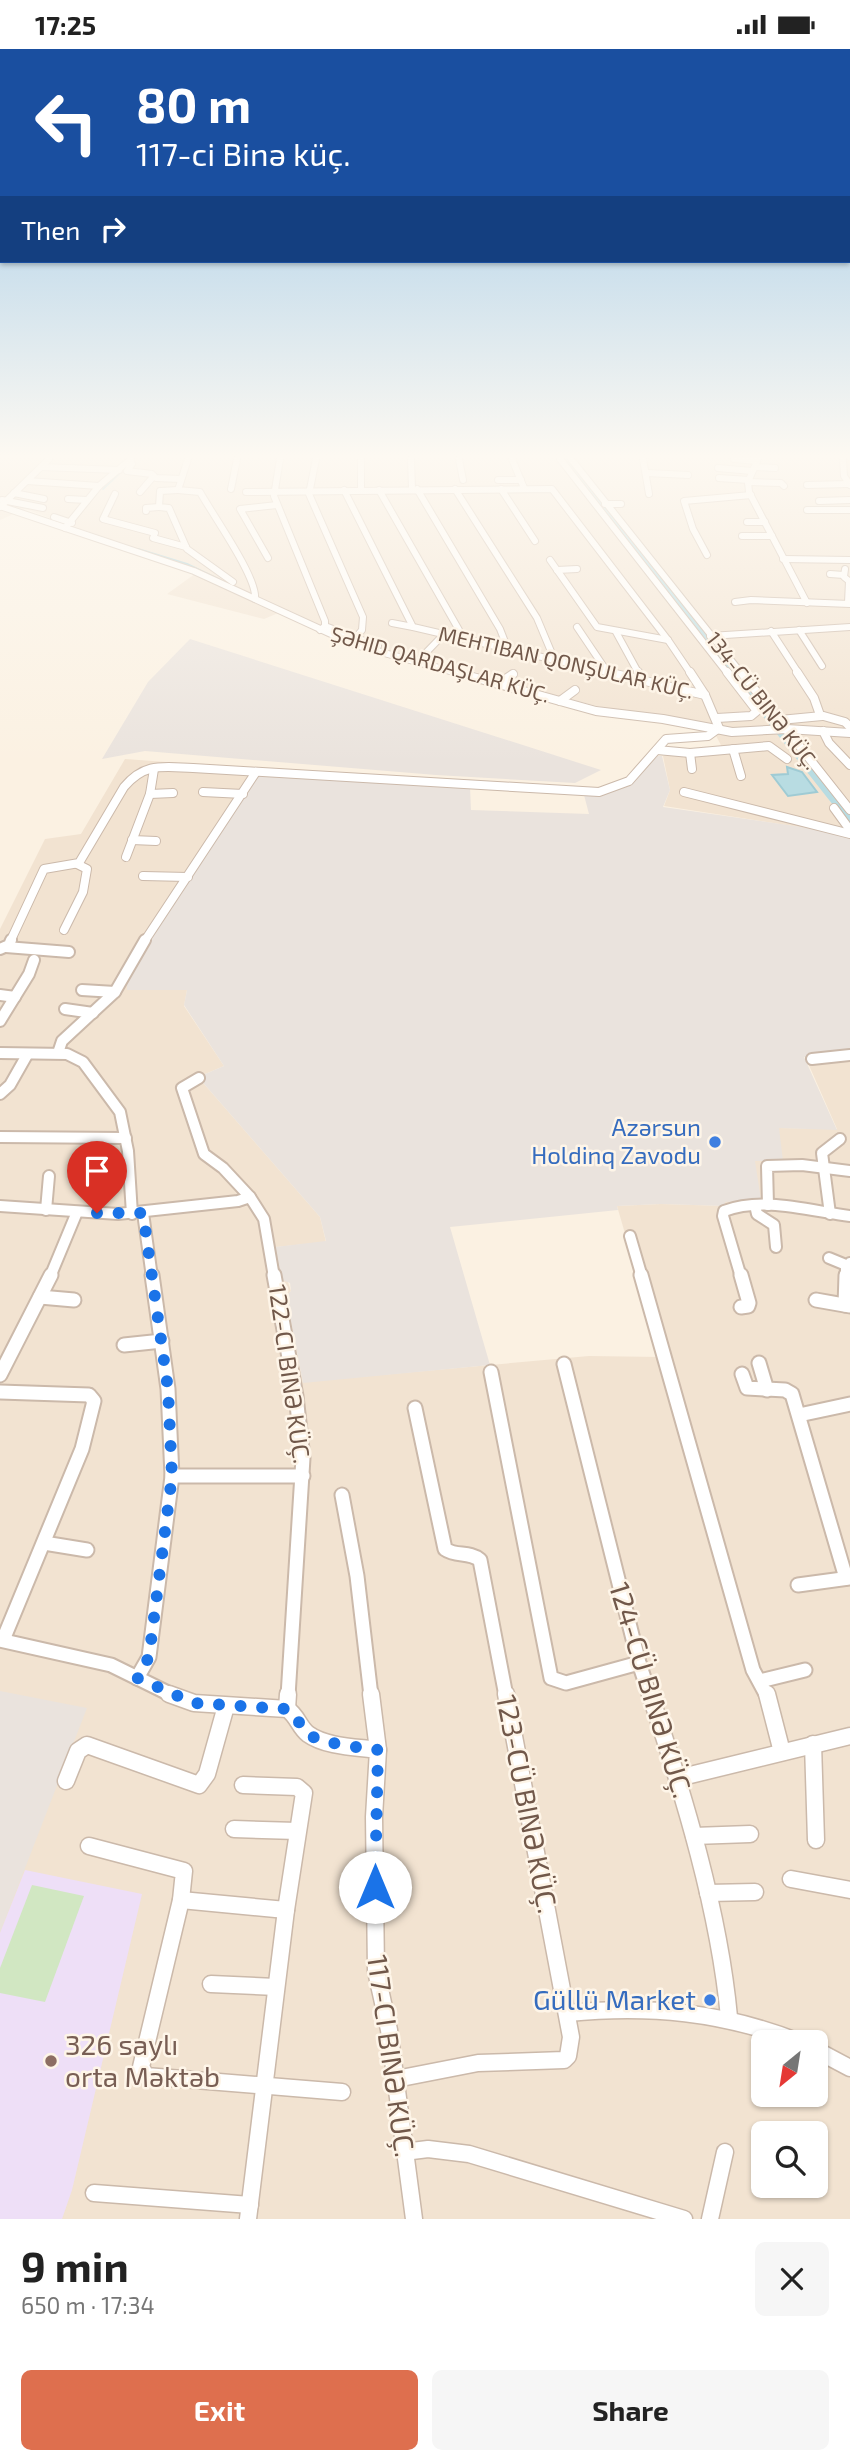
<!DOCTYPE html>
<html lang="en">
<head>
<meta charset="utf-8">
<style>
  :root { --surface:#fff; --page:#f6f6f6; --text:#222; --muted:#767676; --accent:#de6f4e }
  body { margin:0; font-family:"Exo 2",sans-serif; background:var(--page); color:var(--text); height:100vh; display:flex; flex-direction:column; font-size:26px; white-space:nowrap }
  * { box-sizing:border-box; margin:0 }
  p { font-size:23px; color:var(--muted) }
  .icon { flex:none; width:38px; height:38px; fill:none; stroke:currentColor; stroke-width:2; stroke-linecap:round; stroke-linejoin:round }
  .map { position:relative; height:2170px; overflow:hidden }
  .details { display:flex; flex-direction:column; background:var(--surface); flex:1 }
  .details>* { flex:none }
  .hud { position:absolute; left:0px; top:0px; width:850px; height:214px; box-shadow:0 2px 5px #0004; background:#1a4fa0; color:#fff; overflow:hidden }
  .needle { width:46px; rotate:210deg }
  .buttons { position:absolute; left:751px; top:1981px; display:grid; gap:14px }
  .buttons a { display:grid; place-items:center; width:77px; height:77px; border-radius:10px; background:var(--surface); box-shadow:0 2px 5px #0004; font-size:35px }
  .pin { position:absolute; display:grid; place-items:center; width:60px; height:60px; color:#fff; margin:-72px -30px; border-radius:50% 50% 50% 0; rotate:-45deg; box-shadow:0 0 7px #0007 }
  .pin .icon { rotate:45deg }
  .me { position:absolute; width:77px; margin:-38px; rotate:0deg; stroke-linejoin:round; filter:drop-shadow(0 0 5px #0008) }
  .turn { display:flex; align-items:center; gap:24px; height:147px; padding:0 21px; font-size:32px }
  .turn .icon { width:91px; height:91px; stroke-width:2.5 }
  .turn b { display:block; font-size:49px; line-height:60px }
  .then { display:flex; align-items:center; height:66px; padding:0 21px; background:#0003; gap:14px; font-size:26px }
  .round { display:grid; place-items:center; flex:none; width:74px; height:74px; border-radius:10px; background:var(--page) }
  .summary { display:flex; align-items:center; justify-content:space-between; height:119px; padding:0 21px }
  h1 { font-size:42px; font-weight:700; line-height:52px }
  .cta { display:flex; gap:14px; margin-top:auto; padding:14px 21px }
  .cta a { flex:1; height:80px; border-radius:10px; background:var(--accent); color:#fff; font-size:28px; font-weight:700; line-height:80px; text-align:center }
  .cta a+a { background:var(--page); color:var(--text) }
  .status { display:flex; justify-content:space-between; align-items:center; height:49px; padding:0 35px; background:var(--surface); direction:ltr }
  .status svg { height:19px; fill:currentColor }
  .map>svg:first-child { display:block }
  .residential { fill:#f2e3d1; fill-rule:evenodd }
  .industrial { fill:#eae3dd }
  .education { fill:#eedff7 }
  .green { fill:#d1e7c2 }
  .water { fill:#b8dce2; stroke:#9fcbd4; stroke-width:2 }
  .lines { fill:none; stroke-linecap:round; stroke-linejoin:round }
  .stream { stroke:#9fcbd4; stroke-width:2 }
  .canal-far1 { stroke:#b8dce2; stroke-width:6 }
  .canal { stroke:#b8dce2; stroke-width:8 }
  .street-far4-casing { stroke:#cbb9aa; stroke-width:8 }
  .street-far3-casing { stroke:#cbb9aa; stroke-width:10 }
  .street-far2-casing { stroke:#cbb9aa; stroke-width:14 }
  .street-far1-casing { stroke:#cbb9aa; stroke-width:17 }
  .street-casing { stroke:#cbb9aa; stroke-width:19 }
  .street-far4 { stroke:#fff; stroke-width:6 }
  .street-far3 { stroke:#fff; stroke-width:8 }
  .street-far2 { stroke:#fff; stroke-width:10 }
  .street-far1 { stroke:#fff; stroke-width:13 }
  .street { stroke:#fff; stroke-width:16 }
  .route { stroke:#1a73e8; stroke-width:12; stroke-dasharray:0 21.6 }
  .shop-dot { fill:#3f7fe0; stroke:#fef5e8; stroke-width:2.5 }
  .education-dot { fill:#8d6e63; stroke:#fef5e8; stroke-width:2.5 }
  .labels { text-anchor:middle; stroke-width:5; stroke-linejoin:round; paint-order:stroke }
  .far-street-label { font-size:21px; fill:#71584a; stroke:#fef5e8 }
  .shop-label { font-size:24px; fill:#366cbe; stroke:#fef5e8; text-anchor:end }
  .street-label { font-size:24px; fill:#71584a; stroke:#fef5e8 }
  .near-street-label { font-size:28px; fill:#71584a; stroke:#fef5e8 }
  .near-shop-label { font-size:28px; fill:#366cbe; stroke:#fef5e8; text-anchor:end }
  .near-education-label { font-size:28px; fill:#785e54; stroke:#fef5e8; text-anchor:start }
</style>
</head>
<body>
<div class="status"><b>17:25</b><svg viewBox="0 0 49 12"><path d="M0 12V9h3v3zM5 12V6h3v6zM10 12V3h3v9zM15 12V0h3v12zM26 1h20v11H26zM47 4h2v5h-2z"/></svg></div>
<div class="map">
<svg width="850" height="2170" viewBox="0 0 850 2170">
  <rect width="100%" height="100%" fill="#fbf1e2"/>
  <g class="residential">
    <polygon points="0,410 850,410 850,786 664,757 670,741 663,707 725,704 711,677 667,667 613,661 495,631 440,608 427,614 359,595 283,562 264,570 167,545 199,522 25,460 0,471"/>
    <path d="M 125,710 L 262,720 L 127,927 L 127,941 L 187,941 L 184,957 L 224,1017 L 198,1028 L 320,1168 L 326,1193 L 276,1198 L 291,1242 L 286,1247 L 303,1333 L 589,1307 L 661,1308 L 617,1157 L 661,1155 L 725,1157 L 725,1153 L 755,1112 L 765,1112 L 779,1079 L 837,1080 L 808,1014 L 850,1010 L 850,2170 L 0,2170 L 0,880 L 45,790 L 81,785 ZM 763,1993 L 816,1993 L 816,2046 L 763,2046 ZM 763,2084 L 816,2084 L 816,2137 L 763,2137 Z"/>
  </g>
  <g class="industrial">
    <polygon points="190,590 601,721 575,734 436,726 145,702 102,710 148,633"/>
    <polygon points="656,707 662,707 670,741 663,758 836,783 850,787 850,1004 804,1008 837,1081 779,1079 783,1112 755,1112 761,1151 725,1153 725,1157 661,1155 617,1157 618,1161 450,1178 490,1316 303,1334 286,1247 291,1242 290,1234 282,1231 275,1198 326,1192 320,1168 198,1028 224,1017 184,956 187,941 127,941 127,927 260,725 470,738 471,761 589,765 584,746 601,745 623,739 637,730"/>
    <polygon points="0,1642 87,1659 0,1884"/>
  </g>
  <polygon class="education" points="25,1821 142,1845 72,2141 62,2170 0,2170 0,1884"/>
  <polygon class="green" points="32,1836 84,1847 45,1953 0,1944 0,1919"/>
  <polygon class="water" points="787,718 802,723 817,743 788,747 772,726 788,725"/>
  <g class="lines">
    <g class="stream">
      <polyline points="103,440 121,423"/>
      <polyline points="138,500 187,515 220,531"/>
    </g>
    <polyline class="canal-far1" points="565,410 735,625"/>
    <polyline class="canal" points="733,623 850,771"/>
    <defs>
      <g id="street-far4">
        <path d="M 188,410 L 178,441 L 200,443 C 212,465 258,529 255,550"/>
        <polyline points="280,410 274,447 325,572 325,577 320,581"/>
        <polyline points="316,410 309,445 363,568 362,581 357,587"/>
        <polyline points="361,410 361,441"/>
        <polyline points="411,410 412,440"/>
        <polyline points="459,410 463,431"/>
        <polyline points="512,410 524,439"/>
        <polyline points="560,410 728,625"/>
        <polyline points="571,410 742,625"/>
        <polyline points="643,410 649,445"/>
        <polyline points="734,410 757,412"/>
        <polyline points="758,410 748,433 749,443 807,554"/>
        <polyline points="843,410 844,427 850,436"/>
        <polyline points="132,415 127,422 152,425 156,429 181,430"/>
        <polyline points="41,418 119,421"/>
        <polyline points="755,418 775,419"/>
        <polyline points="718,419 752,422"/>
        <polyline points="647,424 688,426"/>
        <polyline points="719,429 749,431"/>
        <polyline points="498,431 521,431"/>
        <polyline points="27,432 99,437"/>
        <polyline points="748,433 781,434 784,437"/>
        <polyline points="807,436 849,435"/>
        <polyline points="231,440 237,410"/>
        <polyline points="417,440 500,580 507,598 505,600"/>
        <polyline points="455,440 537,569 555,612"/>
        <polyline points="501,440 535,492"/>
        <polyline points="178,441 160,442 159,458 169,459 187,500 233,533"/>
        <polyline points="344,441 413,578 615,625"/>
        <polyline points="379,441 459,581 458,588"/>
        <polyline points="140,443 153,428"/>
        <polyline points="246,443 552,440 668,591 691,625"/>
        <polyline points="14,444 44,450"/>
        <polyline points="115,445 103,470 155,484 153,489 186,498"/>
        <polyline points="68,450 87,451"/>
        <polyline points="2,451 43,459"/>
        <polyline points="819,452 850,451"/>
        <polyline points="605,455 621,455"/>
        <polyline points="0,457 194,522 355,596 461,625"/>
        <polyline points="0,458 49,410"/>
        <polyline points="807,461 850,461"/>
        <polyline points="146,462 146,459 159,458"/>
        <polyline points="54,468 72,474"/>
        <polyline points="747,473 765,473"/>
        <polyline points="65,479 99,437 131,410"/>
        <polyline points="742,487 772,487"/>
        <polyline points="707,506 693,480 684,452 751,446"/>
        <polyline points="268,509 240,460 277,456"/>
        <polyline points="783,510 850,511"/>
        <polyline points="550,511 597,578 668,591"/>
        <polyline points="845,520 844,528 849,532 848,554"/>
        <polyline points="557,521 577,520"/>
        <polyline points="830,525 844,526"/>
        <polyline points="735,553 751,551 850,555"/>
        <polyline points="392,574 413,578"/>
        <polyline points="325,577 378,597"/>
        <polyline points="577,578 608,624"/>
        <polyline points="799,581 822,617"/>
        <polyline points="771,582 799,625"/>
        <polyline points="616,583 639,625"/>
        <polyline points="710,587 850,578"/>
        <polyline points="417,613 444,585"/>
      </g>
      <g id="street-far3">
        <polyline points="455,623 596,662 663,670 732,683 787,680 850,684"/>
        <polyline points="607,623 705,646"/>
        <polyline points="638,623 643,633"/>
        <polyline points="741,623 850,761"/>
        <polyline points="797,623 814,649 820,666 845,673 850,678"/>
        <polyline points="498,635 513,625"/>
        <polyline points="560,652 575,641"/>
        <polyline points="717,669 751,667 757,662 727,623"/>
        <polyline points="780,671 822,667"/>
        <polyline points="823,682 829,694 850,716"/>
        <polyline points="733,700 741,727"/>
        <polyline points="657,701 690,704 769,697 787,710"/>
        <polyline points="690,704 692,720"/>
        <polyline points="203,743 243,745"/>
        <polyline points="684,743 850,785"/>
        <polyline points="150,745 173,744"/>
        <polyline points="834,759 850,781"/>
        <polyline points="132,791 156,792"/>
        <polyline points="126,808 150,745 154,720"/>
        <polyline points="143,827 188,828"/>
        <polyline points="64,881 83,843 87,820 77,815"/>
        <path d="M 10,893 L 44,820 L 79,814 L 124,738 C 145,713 163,718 193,719 L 599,743 L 629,732 L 666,690 L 708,687 L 719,679 L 705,646 L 690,623"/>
        <polyline points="144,893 256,723"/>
      </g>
      <g id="street-far2">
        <polyline points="6,898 69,903"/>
        <polyline points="0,900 9,896 11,891"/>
        <polyline points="82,941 115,943"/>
        <polyline points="0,946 15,948"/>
        <polyline points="65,960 93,964"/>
        <polyline points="0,972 29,925 34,911"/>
        <polyline points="0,1004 67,1005 83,1013 120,1063 128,1102 132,1165"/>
        <polyline points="58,1004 62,992 115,943 145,891"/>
        <polyline points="812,1010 850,1006"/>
        <polyline points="199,1029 182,1039 204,1105 223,1119 250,1148 264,1170 274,1228"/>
        <polyline points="0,1045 10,1036 27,1006"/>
        <polyline points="0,1088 126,1089"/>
        <polyline points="755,1156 757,1165 774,1176 776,1198"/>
        <polyline points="768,1156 767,1117 802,1116 850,1122"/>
        <polyline points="0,1157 118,1165 238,1152 250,1148"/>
        <polyline points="46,1161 49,1127"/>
        <polyline points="143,1164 152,1228"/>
        <polyline points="830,1165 822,1104 840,1090"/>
        <polyline points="630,1187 642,1228"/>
        <polyline points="829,1209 846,1216"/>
        <polyline points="50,1228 77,1163"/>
        <path d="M 741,1228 L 723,1167 L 724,1162 C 763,1147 810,1162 850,1167"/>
        <polyline points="846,1228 846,1219 850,1214"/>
      </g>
      <g id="street-far1">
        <polyline points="274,1226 296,1347 303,1409 288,1647"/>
        <polyline points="641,1226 753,1621 767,1647"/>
        <polyline points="741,1226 749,1254 748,1257 741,1258"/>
        <polyline points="40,1248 74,1251"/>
        <polyline points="816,1251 850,1257"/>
        <polyline points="845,1256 846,1226"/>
        <polyline points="124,1296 162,1292"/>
        <polyline points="759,1314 767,1341"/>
        <polyline points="564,1315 639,1614 650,1647"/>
        <polyline points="491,1323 551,1629 566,1634 639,1614"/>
        <polyline points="742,1325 747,1339 785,1341 792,1345 846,1529"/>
        <polyline points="0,1326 51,1226"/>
        <polyline points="0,1343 89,1346 94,1352 82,1400 3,1591"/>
        <path d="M 415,1359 L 445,1500 C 456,1508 469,1502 480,1511 L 506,1647"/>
        <polyline points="799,1366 850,1355"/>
        <polyline points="172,1427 303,1427"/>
        <polyline points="342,1446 357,1527 371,1647"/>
        <polyline points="44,1494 87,1501"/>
        <polyline points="798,1536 850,1529"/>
        <polyline points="0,1591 111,1616 174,1647"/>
        <polyline points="137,1629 149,1608 172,1427 168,1340 152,1226"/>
        <polyline points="760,1632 805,1621"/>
      </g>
      <g id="street">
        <path d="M 169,1645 L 194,1654 L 287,1660 C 297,1666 299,1678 308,1685 C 326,1698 357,1698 378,1701 L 374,1768 L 376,1922 L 389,1981 L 414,2170"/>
        <polyline points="371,1645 378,1701"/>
        <path d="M 650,1645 C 684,1747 719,1861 729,1968"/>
        <polyline points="767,1645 782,1703"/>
        <polyline points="287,1660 288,1645"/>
        <polyline points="813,1695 816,1791"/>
        <polyline points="678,1729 850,1687"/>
        <polyline points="66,1732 78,1702 87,1696 199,1736 207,1725 226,1657"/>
        <polyline points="243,1736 297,1738 304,1744 286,1861 248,2170"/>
        <polyline points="234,1780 297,1782"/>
        <polyline points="694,1787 750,1785"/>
        <polyline points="89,1797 184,1822 181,1851 141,2018 146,2027 342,2043"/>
        <polyline points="791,1830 850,1841"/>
        <polyline points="708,1844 755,1843"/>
        <polyline points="181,1851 286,1861"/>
        <polyline points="211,1935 276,1938"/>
        <path d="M 568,1964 C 649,1956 723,1963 799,1993"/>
        <polyline points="816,2001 850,2019"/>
        <polyline points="396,2030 478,2014 564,2011 568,2007 571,1988 506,1645"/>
        <polyline points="404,2103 428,2100 469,2105 684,2170"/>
        <polyline points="94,2144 250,2156"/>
        <polyline points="710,2170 725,2103"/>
      </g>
    </defs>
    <use href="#street-far4" class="street-far4-casing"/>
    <use href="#street-far3" class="street-far3-casing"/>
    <use href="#street-far2" class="street-far2-casing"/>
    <use href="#street-far1" class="street-far1-casing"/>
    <use href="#street" class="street-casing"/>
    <use href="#street-far4" class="street-far4"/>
    <use href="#street-far3" class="street-far3"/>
    <use href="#street-far2" class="street-far2"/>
    <use href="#street-far1" class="street-far1"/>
    <use href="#street" class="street"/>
  </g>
  <linearGradient id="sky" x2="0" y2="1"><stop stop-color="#95c4e6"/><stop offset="0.57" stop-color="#fdf9f2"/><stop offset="1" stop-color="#fdf9f2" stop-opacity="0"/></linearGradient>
  <rect width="850" height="714" fill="url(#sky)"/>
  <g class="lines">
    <path class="route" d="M 97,1164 L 143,1164 L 168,1340 L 172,1427 L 149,1608 L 137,1629 L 194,1654 L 287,1660 C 299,1665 298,1678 308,1685 C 321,1695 360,1698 378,1701 L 375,1838"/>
  </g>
  <g class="shop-dot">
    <circle cx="715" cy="1093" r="7"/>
    <circle cx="710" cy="1951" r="7"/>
  </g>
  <circle class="education-dot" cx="51" cy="2012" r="7"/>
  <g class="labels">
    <g class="far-street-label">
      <text transform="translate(566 614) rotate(13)" y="7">MEHTIBAN QONŞULAR KÜÇ.</text>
      <text transform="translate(440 616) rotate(16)" y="7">ŞƏHID QARDAŞLAR KÜÇ.</text>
      <text transform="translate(762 652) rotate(52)" y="7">134-CÜ BINƏ KÜÇ.</text>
    </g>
    <g class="shop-label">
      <text x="701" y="1087">Azərsun<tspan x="701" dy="28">Holdinq Zavodu</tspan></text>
    </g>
    <g class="street-label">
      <text transform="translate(289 1325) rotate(82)" y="8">122-CI BINƏ KÜÇ.</text>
    </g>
    <g class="near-street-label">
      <text transform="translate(651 1641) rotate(73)" y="10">124-CÜ BINƏ KÜÇ.</text>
      <text transform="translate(527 1755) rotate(79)" y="10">123-CÜ BINƏ KÜÇ.</text>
      <text transform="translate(391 2007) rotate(82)" y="10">117-CI BINƏ KÜÇ.</text>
    </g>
    <g class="near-shop-label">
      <text x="696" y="1961">Güllü Market</text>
    </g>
    <g class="near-education-label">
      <text x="65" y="2006">326 saylı<tspan x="65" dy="32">orta Məktəb</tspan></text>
    </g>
  </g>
</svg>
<div class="buttons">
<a><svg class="needle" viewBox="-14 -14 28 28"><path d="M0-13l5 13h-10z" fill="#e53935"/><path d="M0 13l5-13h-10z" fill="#767676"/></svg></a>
<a><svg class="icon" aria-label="search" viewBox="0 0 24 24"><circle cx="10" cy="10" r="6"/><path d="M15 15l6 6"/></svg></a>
</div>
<div class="pin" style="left:97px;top:1164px;background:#d93025"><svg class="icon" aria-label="arrive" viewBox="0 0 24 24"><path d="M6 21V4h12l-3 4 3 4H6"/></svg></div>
<svg class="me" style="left:375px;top:1838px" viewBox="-20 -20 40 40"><circle r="19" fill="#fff"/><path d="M0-13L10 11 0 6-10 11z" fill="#1a73e8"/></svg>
<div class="hud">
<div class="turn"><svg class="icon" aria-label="left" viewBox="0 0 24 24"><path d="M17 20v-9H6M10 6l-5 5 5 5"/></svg><div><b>80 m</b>117-ci Binə küç.</div></div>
<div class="then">Then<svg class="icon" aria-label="right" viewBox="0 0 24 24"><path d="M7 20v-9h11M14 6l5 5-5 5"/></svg></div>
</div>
</div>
<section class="details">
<div class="summary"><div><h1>9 min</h1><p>650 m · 17:34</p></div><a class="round"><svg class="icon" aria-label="close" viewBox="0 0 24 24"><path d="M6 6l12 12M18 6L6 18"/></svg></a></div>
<div class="cta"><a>Exit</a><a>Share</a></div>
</section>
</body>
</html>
